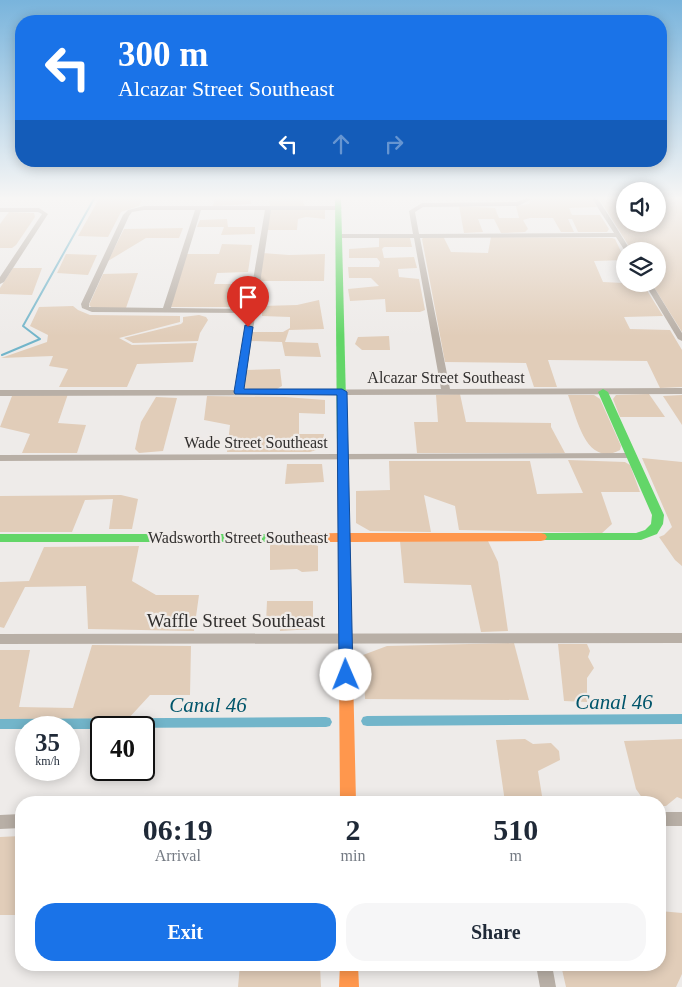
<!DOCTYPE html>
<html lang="en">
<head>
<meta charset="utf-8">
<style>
  :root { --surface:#fff; --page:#f6f6f7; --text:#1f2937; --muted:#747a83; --accent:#1a73e8 }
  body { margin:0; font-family:Georgia,serif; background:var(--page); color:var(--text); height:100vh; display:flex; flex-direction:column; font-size:19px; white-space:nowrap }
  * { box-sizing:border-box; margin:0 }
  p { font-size:16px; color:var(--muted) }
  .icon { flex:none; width:28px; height:28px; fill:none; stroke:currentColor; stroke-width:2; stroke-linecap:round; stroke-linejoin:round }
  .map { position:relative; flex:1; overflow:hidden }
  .drawer { position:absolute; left:15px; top:796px; width:651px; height:175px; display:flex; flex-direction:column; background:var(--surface); border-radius:20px; box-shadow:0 2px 12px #0003 }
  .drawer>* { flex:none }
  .guide { position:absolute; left:15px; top:15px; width:652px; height:152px; border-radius:20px; box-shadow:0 2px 12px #0003; background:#1a73e8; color:#fff; overflow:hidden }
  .controls { position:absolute; left:616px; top:182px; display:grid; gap:10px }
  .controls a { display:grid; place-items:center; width:50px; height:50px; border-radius:50%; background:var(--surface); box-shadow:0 2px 12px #0003; font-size:25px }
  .speed { position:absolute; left:15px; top:716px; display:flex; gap:10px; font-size:25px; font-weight:700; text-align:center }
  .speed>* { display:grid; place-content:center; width:65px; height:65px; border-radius:50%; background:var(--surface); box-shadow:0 2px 12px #0003; line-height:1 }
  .speed small { font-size:12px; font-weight:400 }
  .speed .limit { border:2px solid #111; border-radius:8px; background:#fff; color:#111 }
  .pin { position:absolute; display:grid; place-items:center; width:42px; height:42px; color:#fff; margin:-51px -21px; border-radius:50% 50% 50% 0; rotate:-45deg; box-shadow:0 0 5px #0007 }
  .pin .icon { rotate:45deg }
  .me { position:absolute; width:55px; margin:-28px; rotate:359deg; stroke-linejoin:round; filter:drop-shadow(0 0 4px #0008) }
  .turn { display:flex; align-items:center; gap:18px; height:105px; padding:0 20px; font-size:22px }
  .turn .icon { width:65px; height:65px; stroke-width:2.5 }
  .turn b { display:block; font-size:35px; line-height:42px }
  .lanes { display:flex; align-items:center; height:48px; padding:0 20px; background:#0003; justify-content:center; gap:25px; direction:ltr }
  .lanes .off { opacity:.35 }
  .eta { display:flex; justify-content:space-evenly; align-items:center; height:85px; text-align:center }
  .eta b { font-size:30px; font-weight:700; line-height:35px }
  .action { display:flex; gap:10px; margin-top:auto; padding:10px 20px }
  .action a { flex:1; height:58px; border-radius:20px; background:var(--accent); color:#fff; font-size:20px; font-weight:700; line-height:58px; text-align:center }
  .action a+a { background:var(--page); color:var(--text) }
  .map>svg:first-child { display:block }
  .green { fill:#e1cdb9 }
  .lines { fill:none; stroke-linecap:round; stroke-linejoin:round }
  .stream { stroke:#72b5ca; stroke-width:2 }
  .canal { fill:#72b5ca; fill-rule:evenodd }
  .street { fill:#b8afa6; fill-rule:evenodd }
  .fast { fill:#63d668; fill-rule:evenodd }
  .slow { fill:#ff974d; fill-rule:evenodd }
  .route { fill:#1a73e8; stroke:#114b97 }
  .labels { text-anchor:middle; stroke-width:4.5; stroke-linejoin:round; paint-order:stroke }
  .street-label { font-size:16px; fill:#312f2e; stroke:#efebe8 }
  .near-street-label { font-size:19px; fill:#312f2e; stroke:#efebe8 }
  .near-water-label { font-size:21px; font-style:italic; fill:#00556b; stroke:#efebe8 }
</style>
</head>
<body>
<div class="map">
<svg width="682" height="987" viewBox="0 0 682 987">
  <rect width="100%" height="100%" fill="#eeebe9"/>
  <g class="green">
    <polygon points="100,197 143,197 139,206 121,212 108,237 78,236"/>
    <polygon points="215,197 250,197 251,204 213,206"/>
    <polygon points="269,197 300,197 305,206 270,206"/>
    <polygon points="531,197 590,197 597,207 569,208 572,215 600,215 609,229 607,232 578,232 572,219 568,219 574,232 561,232 553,218 530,218 523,220 528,229 525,232 501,233 494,219 478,219 483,232 464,233 459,206 495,208 499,218 519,218 516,206 529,204"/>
    <polygon points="598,197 625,197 625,224 658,224 658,197 682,197 682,332 652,284 658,284 658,251 632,251"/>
    <polygon points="271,210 325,210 325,219 306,217 298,219 297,230 266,230 269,211"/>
    <polygon points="9,212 34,213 35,217 16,245 12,248 0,248 0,224"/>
    <polygon points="227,219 228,227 255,227 255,234 221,235 224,227 197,227 200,220"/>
    <polygon points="183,228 179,238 146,238 108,261 124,229"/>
    <polygon points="443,236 451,252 488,253 491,237 612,238 615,239 625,260 594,261 603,282 643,284 663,316 624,317 630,329 670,330 682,350 682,387 660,388 647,361 548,360 557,387 534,387 526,363 445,362 422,239 424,237"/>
    <polygon points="379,237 410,238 412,247 384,247 382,249 384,258 414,257 417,268 398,269 399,277 419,279 425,310 420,312 386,312 385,299 350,301 348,289 379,286 371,278 349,278 348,267 379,267 380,262 377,258 349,258 349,249 379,247"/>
    <polygon points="222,244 252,245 248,272 217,273 214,284 246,284 242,305 236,307 171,307 186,254 219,254"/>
    <polygon points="262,253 289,255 325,254 324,281 258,281"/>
    <polygon points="66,254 97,255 88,275 57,273"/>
    <polygon points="13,268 42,268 32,295 0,294 0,288"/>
    <polygon points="138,273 126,308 92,308 89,305 103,274"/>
    <polygon points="319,300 324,329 289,330 285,342 318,343 321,357 285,356 282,342 251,341 251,332 283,332 290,328 290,317 262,316 262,306 297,305"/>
    <polygon points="73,306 78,310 90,315 180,316 180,322 119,338 132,345 197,343 193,362 137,364 127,387 59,387 68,369 49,366 53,356 1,358 47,342 48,335 30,326 39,307"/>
    <polygon points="199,315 206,317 208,320 200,333 198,341 133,343 124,338 181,324 183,322 183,317"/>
    <polygon points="389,336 390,350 362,350 355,344 358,337"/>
    <path d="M 280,369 L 282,386 C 272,393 254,391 243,387 L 245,370 Z"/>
    <polygon points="68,394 58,423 86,425 77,453 22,453 30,434 0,427 12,396"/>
    <polygon points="460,394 466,422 551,423 551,427 565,453 417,453 414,422 438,422 436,395"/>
    <polygon points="649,394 665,417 620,417 613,399 616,395"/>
    <path d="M 568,395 L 594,395 L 600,399 L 621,446 L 620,450 C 586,468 577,418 568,395 Z"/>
    <polygon points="682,395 682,425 663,396"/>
    <polygon points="207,396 285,397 325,400 325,414 299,413 299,434 324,434 322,448 310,452 227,452 230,425 204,420"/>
    <polygon points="156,397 177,398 163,451 139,453 135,449 141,422"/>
    <polygon points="642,458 682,462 682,566 675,560 659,537 664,535 672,527"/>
    <polygon points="568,460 625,462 630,465 640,492 601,492 612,524 602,533 459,530 455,506 424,495 431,532 370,531 356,523 356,491 390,490 389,461 530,461 537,494 583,493"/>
    <polygon points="287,464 322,464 324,482 285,484"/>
    <polygon points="121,495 138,499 132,529 109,529 113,499 85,500 72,532 0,532 0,496"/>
    <polygon points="400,541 488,541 498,562 508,631 481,632 471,585 404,583"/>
    <polygon points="310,542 318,546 318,571 302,572 297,569 270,570 270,545"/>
    <polygon points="139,546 132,581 156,595 199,595 194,631 88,629 86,586 25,587 4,628 0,627 0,582 29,581 44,547"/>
    <polygon points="267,601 313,601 313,629 280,631 279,623 266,623"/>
    <polygon points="514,643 529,700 365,699 363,655 387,646"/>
    <polygon points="558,644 587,644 590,651 588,657 594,668 587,678 587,702 564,701"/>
    <polygon points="92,645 191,646 190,695 150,695 127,720 0,721 0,650 30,650 19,707 73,708"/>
    <polygon points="525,739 533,744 551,743 559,751 560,760 538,771 543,802 505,802 496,740"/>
    <polygon points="682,739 682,799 677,797 666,806 660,806 660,802 645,802 636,789 624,741"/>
    <polygon points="21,836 21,915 0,915 0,837"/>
    <polygon points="660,911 682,913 682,974 676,987 566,987 561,965 660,965"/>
    <polygon points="240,965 320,965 321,987 238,987"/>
  </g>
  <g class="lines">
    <polyline class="stream" points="2,355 40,339 23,326 95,197"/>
    <g class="canal">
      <polygon points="682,714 682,724 367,726 363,725 361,721 363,717 367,716"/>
      <polygon points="326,717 330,718 332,722 330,726 326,727 101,728 101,729 69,729 69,728 26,728 26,729 0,729 0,719"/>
    </g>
    <g class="street">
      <path d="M 523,197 L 529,197 L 530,200 L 518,206 L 423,207 L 415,212 L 419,234 L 614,233 L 591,197 L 597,197 L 631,251 L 625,251 L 616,237 L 420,238 L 450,389 L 682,388 L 682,394 L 0,396 L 0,390 L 235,390 L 248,313 L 92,312 L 82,308 L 81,304 L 123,215 L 128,210 L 144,206 L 339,206 L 342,208 L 339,210 L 271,210 L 244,390 L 441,389 L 414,238 L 340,238 L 337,236 L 340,234 L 413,234 L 409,211 L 422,203 L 517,202 L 524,199 ZM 144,210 L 195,210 L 163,308 L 89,307 L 89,304 L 129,216 L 132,212 ZM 201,210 L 265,210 L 248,309 L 171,308 Z"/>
      <polygon points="0,208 39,208 48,214 4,282 0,284 0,277 42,214 38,212 0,212"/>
      <polygon points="645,284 652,284 682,333 682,341 678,339"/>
      <polygon points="632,453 637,456 635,458 0,461 0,455"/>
      <polygon points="682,633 682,643 0,644 0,634"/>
      <rect x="660" y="812" width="22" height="14"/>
      <polygon points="21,814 21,828 0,829 0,815"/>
      <polygon points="536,965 552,965 556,987 540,987"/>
    </g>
    <g class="fast">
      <polygon points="335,197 341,197 347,442 342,445 337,442"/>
      <polygon points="603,389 608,392 664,515 663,524 657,534 641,540 537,540 535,537 537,534 541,533 636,533 645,530 651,524 652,515 598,392"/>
      <polygon points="0,534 295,534 299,535 301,538 299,541 295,542 0,542"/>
    </g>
    <g class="slow">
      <polygon points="342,439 347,442 349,533 541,533 545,534 547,537 545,540 541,541 350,542 356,802 340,802 338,542 295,542 291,541 289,538 291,535 295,534 338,533 337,442"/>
      <polygon points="340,965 358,965 359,987 339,987"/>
    </g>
  </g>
  <linearGradient id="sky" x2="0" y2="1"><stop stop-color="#79b4dc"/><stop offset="0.59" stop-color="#f7f6f5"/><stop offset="1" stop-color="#f7f6f5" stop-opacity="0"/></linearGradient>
  <rect width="682" height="336" fill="url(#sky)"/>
  <polygon class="route" points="245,325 253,327 244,389 342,389 347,392 353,675 351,679 346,681 341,679 339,675 337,395 235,394 234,392"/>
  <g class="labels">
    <g class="street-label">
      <text x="446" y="383">Alcazar Street Southeast</text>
      <text x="256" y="448">Wade Street Southeast</text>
      <text x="238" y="543">Wadsworth Street Southeast</text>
    </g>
    <g class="near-street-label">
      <text x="236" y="627">Waffle Street Southeast</text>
    </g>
    <g class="near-water-label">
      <text x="614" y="709">Canal 46</text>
      <text x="208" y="712">Canal 46</text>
    </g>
  </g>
</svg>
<div class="controls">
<a><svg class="icon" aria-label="sound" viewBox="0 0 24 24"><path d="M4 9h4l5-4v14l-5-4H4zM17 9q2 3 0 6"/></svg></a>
<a><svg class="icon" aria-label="layers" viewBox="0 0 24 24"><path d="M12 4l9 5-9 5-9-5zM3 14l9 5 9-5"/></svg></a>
</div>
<div class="speed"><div>35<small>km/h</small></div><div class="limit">40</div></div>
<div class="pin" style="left:248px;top:327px;background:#d93025"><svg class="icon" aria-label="arrive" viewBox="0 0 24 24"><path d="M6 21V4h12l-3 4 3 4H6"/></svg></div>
<svg class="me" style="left:346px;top:675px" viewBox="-20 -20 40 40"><circle r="19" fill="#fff"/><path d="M0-13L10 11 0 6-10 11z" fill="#1a73e8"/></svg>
<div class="guide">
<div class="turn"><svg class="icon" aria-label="left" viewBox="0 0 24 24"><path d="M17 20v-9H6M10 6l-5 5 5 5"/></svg><div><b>300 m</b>Alcazar Street Southeast</div></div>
<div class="lanes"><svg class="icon" aria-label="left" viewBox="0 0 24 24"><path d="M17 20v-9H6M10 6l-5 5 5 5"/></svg><svg class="icon off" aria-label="ahead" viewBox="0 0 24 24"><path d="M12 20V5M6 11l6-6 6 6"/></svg><svg class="icon off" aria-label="right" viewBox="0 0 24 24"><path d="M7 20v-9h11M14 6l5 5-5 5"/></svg></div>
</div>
<section class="drawer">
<div class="eta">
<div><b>06:19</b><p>Arrival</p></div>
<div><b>2</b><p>min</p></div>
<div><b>510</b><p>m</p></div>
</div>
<div class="action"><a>Exit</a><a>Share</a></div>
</section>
</div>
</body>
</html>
